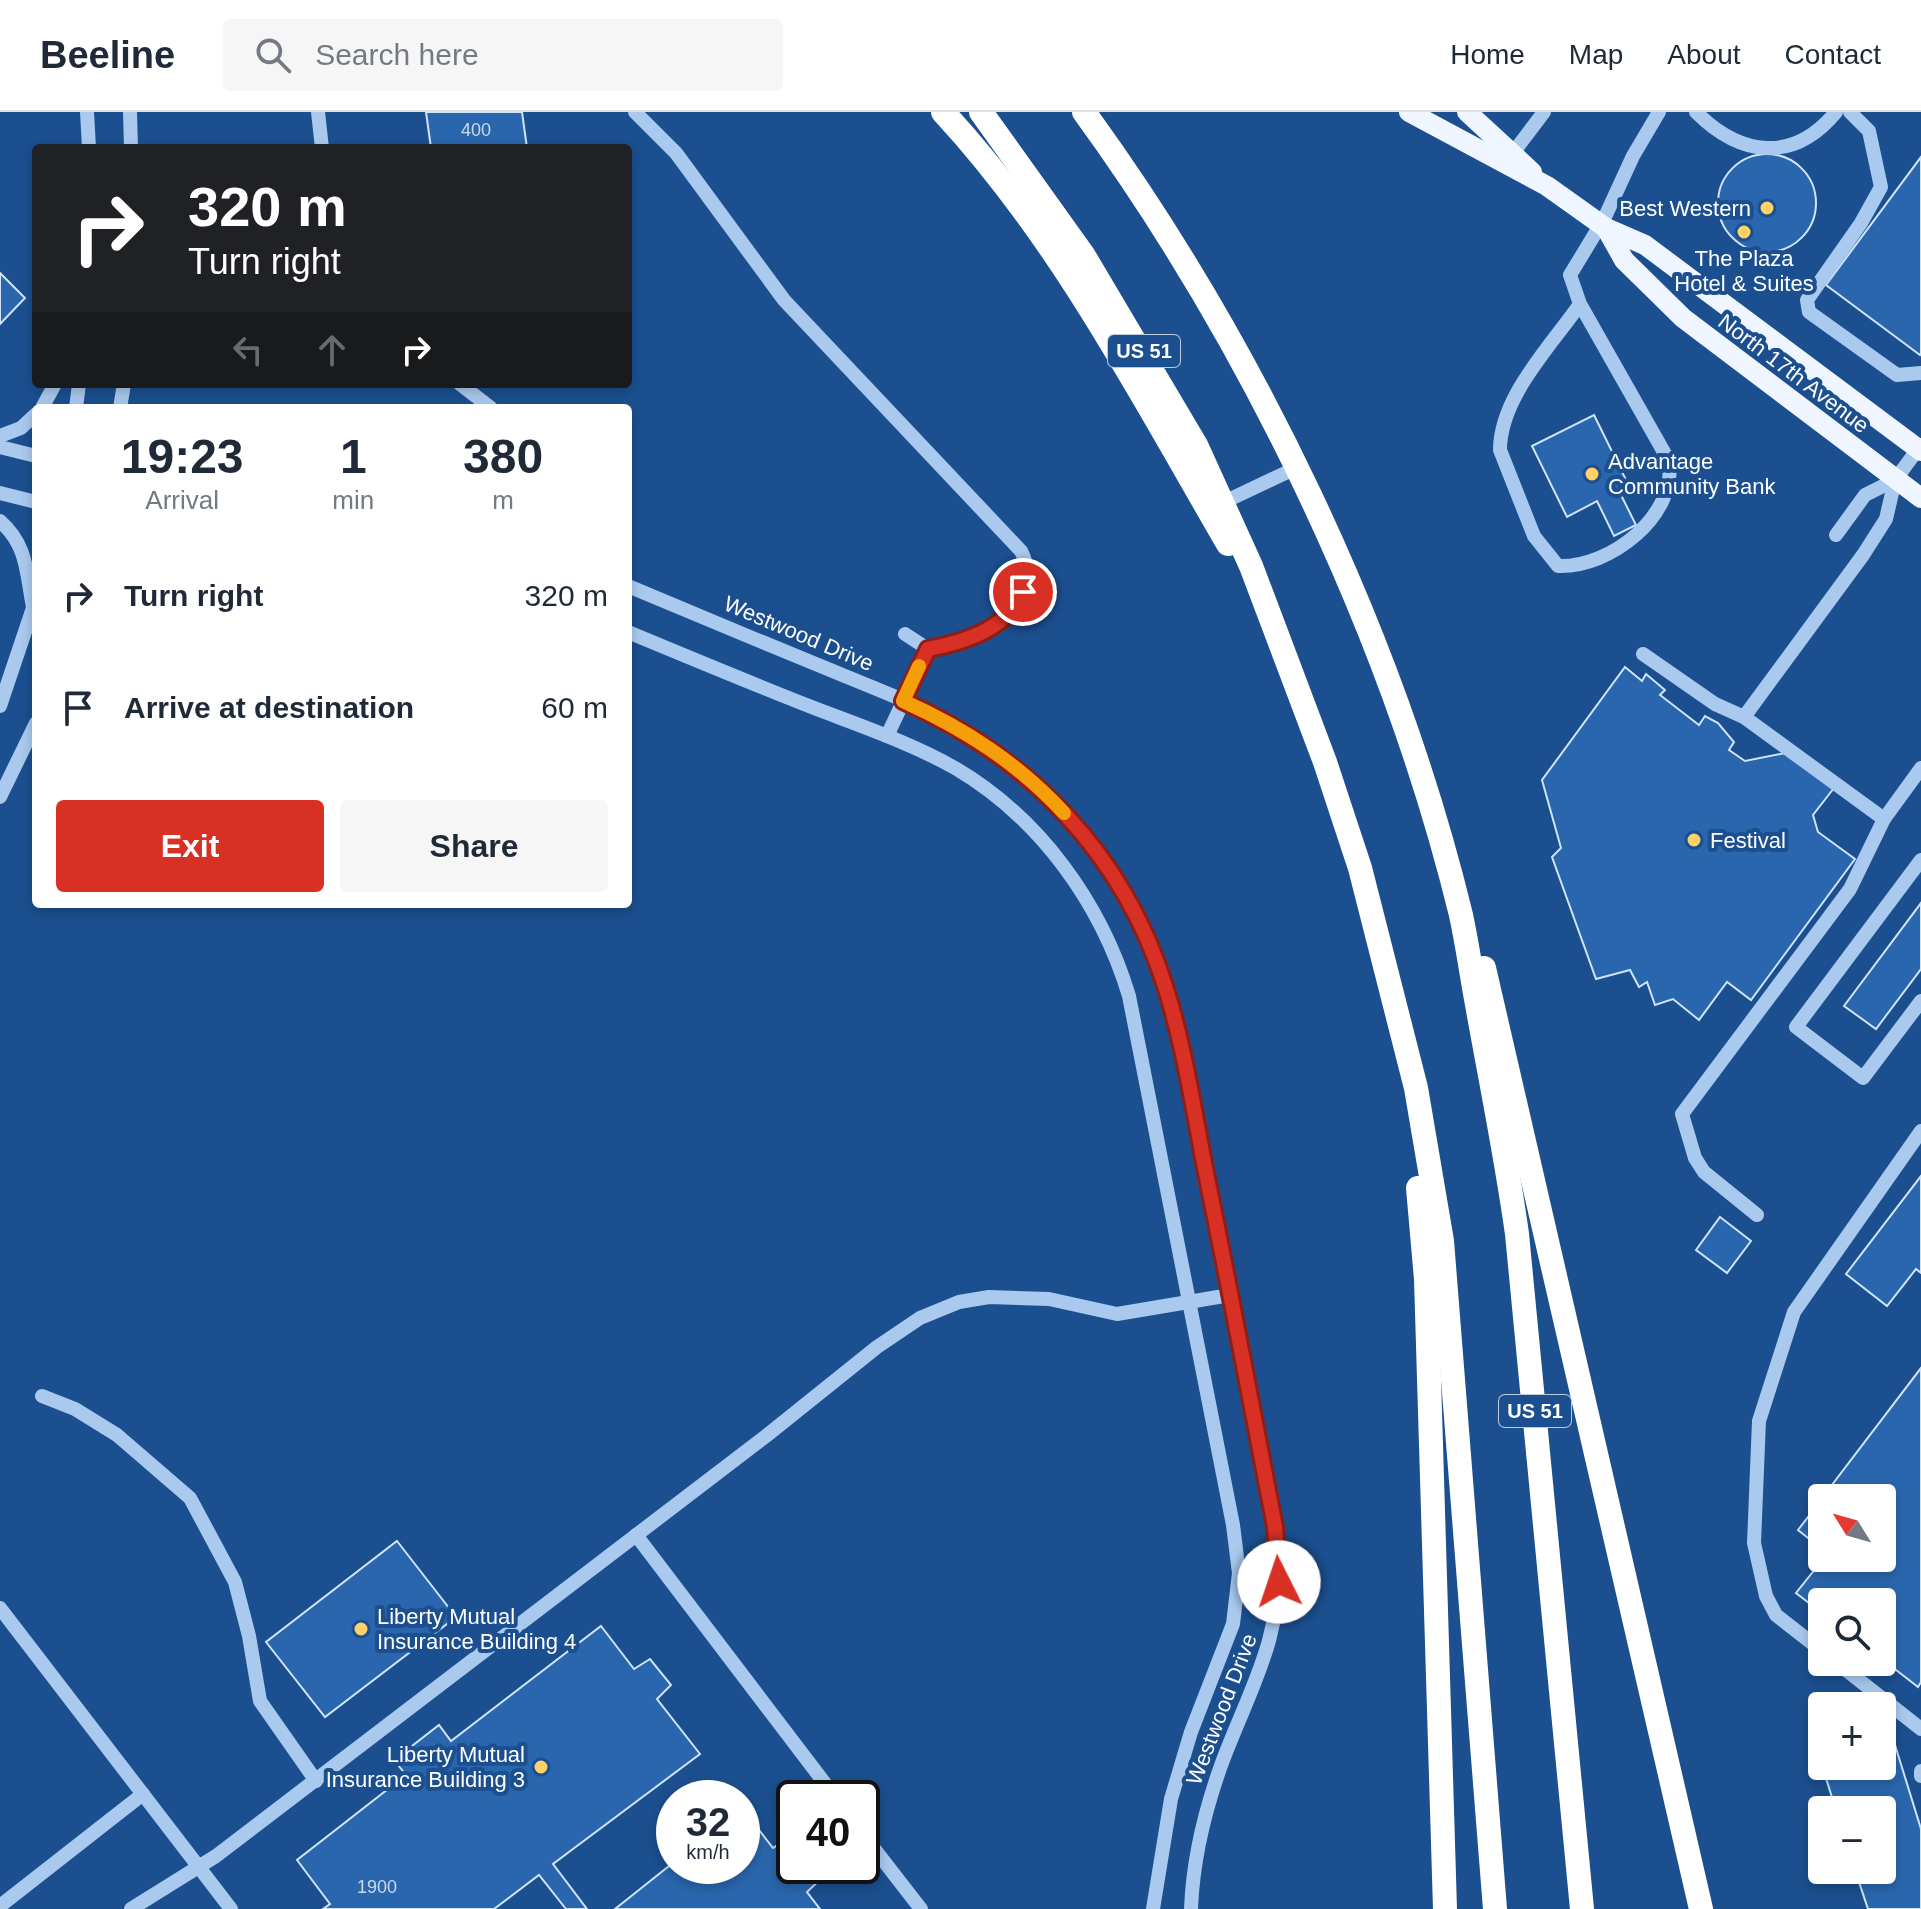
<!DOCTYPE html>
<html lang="en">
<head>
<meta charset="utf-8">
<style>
  :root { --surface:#fff; --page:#f6f6f7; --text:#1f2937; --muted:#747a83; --line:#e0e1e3; --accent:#d93025 }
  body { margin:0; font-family:Helvetica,sans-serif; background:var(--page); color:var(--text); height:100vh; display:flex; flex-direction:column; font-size:30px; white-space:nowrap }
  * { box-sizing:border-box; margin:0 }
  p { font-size:26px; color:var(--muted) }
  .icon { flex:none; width:44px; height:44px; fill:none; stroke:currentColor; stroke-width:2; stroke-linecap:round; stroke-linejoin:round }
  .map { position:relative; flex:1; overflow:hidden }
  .details { position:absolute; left:32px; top:292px; width:600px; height:504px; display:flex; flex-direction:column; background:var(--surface); border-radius:8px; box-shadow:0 4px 12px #0003 }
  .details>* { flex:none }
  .banner { position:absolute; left:32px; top:32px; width:600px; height:244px; border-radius:8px; box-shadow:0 4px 12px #0003; background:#202124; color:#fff; overflow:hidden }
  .needle { width:52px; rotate:307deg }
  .buttons { position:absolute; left:1808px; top:1372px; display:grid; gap:16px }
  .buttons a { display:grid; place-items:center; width:88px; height:88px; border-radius:8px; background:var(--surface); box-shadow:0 4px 12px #0003; font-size:40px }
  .speed { position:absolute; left:656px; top:1668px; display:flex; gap:16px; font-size:40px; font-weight:700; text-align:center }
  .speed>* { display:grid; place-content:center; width:104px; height:104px; border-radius:50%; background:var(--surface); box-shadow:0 4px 12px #0003; line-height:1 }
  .speed small { font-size:20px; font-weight:400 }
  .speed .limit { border:4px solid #111; border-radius:12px; background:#fff; color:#111 }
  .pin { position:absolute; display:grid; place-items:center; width:68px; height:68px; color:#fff; margin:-34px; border:4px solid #fff; border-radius:50%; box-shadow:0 2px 8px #0007 }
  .me { position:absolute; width:88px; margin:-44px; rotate:356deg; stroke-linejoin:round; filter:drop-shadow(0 0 6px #0008) }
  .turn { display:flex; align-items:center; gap:28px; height:168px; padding:0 24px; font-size:36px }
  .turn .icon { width:104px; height:104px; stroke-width:2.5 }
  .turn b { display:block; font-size:56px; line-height:68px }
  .lanes { display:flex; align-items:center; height:76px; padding:0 24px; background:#0003; justify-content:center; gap:40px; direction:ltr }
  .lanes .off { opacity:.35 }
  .eta { display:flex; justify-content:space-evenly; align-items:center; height:136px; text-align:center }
  .eta b { font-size:48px; font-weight:700; line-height:56px }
  .action { display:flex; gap:16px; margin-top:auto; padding:16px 24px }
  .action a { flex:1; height:92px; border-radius:8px; background:var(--accent); color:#fff; font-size:32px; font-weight:700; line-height:92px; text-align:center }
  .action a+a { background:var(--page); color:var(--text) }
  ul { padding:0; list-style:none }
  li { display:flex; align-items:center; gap:24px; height:112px; padding:0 24px }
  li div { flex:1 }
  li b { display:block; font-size:30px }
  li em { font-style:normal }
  header { display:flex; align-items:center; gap:48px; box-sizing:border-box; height:112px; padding:0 40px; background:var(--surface); border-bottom:2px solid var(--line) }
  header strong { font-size:38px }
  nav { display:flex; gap:44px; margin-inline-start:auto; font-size:28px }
  .search { width:560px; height:72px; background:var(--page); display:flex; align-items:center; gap:20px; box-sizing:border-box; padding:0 28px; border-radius:8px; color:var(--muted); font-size:30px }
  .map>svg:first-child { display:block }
  .building { fill:#2a66ad; stroke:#cfe3fa; stroke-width:2 }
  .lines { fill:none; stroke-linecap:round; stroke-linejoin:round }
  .minor { stroke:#a9c9ee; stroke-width:14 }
  .major { stroke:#f0f6ff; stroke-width:20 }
  .highway { stroke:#fff; stroke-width:24 }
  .route-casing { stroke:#8d1f18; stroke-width:20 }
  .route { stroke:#d93025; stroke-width:14 }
  .slow { stroke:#f59e0b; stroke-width:14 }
  .poi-dot { fill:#ffd166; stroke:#1b4f8f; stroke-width:3 }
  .labels { text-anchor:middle; stroke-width:8; stroke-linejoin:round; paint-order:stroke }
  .number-label { font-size:18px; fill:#cad9ea }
  .shield { fill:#1b4f8f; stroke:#bbcadd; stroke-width:2 }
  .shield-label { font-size:20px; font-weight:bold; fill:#fff }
  .poi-label { font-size:22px; fill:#fff; stroke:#1b4f8f; text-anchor:start }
  .street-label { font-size:22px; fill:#fff; stroke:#1b4f8f }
</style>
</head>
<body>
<header>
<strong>Beeline</strong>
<div class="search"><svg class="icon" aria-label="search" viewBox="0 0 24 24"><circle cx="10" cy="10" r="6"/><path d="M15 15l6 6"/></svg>Search here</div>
<nav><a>Home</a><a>Map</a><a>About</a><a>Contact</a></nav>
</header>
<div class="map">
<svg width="1921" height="1797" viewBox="0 0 1921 1797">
  <rect width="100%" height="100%" fill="#1b4f8f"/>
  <g class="building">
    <polygon points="426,0 522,0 527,36 431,36"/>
    <circle cx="1767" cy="91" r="49"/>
    <polygon points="1921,45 1921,241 1920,243 1826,173"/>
    <polygon points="0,161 25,186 0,212"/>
    <polygon points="1594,303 1630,376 1620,381 1636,413 1614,424 1597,389 1567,405 1532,334"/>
    <polygon points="1625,555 1642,569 1646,562 1665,578 1660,583 1699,613 1705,604 1718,611 1734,630 1729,638 1745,649 1790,640 1834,676 1813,703 1818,720 1855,747 1751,888 1727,870 1699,908 1673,887 1655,893 1647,870 1639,875 1630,858 1596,867 1552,745 1561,736 1542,668"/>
    <polygon points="1921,791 1921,857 1876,917 1844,894"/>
    <polygon points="1921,1064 1921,1161 1916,1157 1887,1194 1846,1162"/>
    <polygon points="1720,1105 1751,1129 1727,1161 1696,1138"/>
    <polygon points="1921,1256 1921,1570 1918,1575 1882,1547 1882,1490 1822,1490 1822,1501 1796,1481 1824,1446 1882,1446 1882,1386 1822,1386"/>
    <polygon points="1822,1387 1822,1437 1798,1418"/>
    <polygon points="397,1429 456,1505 325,1605 266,1530"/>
    <polygon points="601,1514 634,1557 650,1547 671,1573 657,1587 700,1642 553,1752 587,1797 566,1797 539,1763 494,1797 323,1797 330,1792 297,1748 406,1663 394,1648 439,1613 451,1629"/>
    <polygon points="1891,1620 1921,1717 1921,1797 1868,1797 1855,1758 1882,1758 1882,1698 1836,1698 1819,1644 1822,1643 1822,1654 1882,1654 1882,1623"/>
    <polygon points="742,1696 773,1736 794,1722 794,1754 818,1754 825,1763 807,1780 820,1797 615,1797 674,1750 674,1754 742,1754"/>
  </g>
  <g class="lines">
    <g class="minor">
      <polyline points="87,0 89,36"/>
      <polyline points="130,0 131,36"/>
      <polyline points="318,0 322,36"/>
      <path d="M 635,0 L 676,41 L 784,188 L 1021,439 C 1051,498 970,530 928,537 L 905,522"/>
      <path d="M 1696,0 C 1740,44 1793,52 1836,0"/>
      <polyline points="1850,0 1869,19 1881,75 1861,111 1807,188 1809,200 1897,263 1921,261"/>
      <polyline points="1513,41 1544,0"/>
      <path d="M 1580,192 C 1551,234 1500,285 1500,338 L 1534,424 L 1558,454 C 1610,456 1677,404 1669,349 L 1580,192 L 1570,163 L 1604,107 L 1633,44 L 1659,0"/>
      <polyline points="460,272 491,296"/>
      <polyline points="42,296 55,272"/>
      <polyline points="76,296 79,272"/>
      <polyline points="120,296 124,272"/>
      <polyline points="0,324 21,316 36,302"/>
      <polyline points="0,335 36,344"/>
      <polyline points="0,381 36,390"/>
      <polyline points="1224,390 1296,356"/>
      <path d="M 0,409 C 28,434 26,460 33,495"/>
      <polyline points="1836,423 1865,383 1895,368"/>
      <path d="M 628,474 C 699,504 769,533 840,562 C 886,581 935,599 977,626 C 1097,704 1155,818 1184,953 L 1278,1443 C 1282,1527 1252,1572 1223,1648 C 1205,1697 1193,1745 1191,1797"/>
      <path d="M 628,520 C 688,545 748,570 809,594 C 858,613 909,630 955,656 C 1040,706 1101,791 1129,884 L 1233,1413 L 1239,1461 L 1233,1512 L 1191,1620 L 1171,1687 L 1153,1797"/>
      <polyline points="1643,542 1715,592 1744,605 1884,707"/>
      <polyline points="0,594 36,487"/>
      <polyline points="1744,605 1863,443 1886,407 1895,368 1921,333"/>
      <polyline points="887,624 928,537"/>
      <polyline points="0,685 36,611"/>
      <polyline points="1921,748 1796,915 1863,966 1921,889"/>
      <polyline points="1757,1103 1704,1060 1695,1046 1682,1002 1850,777 1884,707 1921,656"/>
      <polyline points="42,1284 75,1297 117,1323 190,1386 235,1470 249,1524 260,1589 316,1669"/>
      <polyline points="636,1423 836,1686"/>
      <polyline points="0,1496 231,1797"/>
      <polyline points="1822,1539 1776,1503 1766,1484 1754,1431 1759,1309 1794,1200 1921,1019"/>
      <polyline points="1836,1550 1921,1617"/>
      <polyline points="1921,1659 1921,1664"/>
      <polyline points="862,1721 921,1797"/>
      <polyline points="0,1794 143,1682"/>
      <polyline points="131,1797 216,1744 766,1324 877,1235 920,1206 959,1190 989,1185 1049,1187 1117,1202 1230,1183"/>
    </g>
    <g class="major">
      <polyline points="1409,0 1547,74 1606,116 1645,133 1921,339"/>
      <polyline points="1467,0 1532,60"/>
      <polyline points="1606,116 1624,148 1683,206 1921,386"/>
    </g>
    <g class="highway">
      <path d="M 943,0 C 1060,126 1142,284 1228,432"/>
      <polyline points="981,0 1084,144 1196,333 1251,454 1325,650 1360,756 1416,976 1442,1129 1495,1797"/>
      <path d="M 1084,0 C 1253,232 1393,524 1461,803 C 1467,831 1471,859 1476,887 C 1490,966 1506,1043 1517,1122 L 1582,1797"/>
      <polyline points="1484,856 1701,1797"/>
      <polyline points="1418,1076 1426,1167 1445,1797"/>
    </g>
  </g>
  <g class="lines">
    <defs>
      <path id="route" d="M 1023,480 C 1007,517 965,530 928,537 L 903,589 C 1029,645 1123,741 1165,874 C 1186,939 1195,1009 1209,1076 C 1232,1188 1253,1302 1275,1415 L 1279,1470"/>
    </defs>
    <use href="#route" class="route-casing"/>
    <use href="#route" class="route"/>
    <path class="slow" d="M 919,554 L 903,589 C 965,617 1018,651 1064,701"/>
  </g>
  <g class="poi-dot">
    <circle cx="1767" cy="96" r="8"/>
    <circle cx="1744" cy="120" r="8"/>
    <circle cx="1592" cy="362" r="8"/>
    <circle cx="1694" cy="728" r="8"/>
    <circle cx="361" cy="1517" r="8"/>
    <circle cx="541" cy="1655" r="8"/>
  </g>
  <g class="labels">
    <g class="number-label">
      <text x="476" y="24">400</text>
      <text x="377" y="1781">1900</text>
    </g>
    <g class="shield">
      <rect x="1108" y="223" width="72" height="32" rx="6"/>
      <rect x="1499" y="1283" width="72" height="32" rx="6"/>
    </g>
    <g class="shield-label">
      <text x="1144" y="246">US 51</text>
      <text x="1535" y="1306">US 51</text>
    </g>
    <g class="poi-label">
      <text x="1751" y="104" text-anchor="end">Best Western</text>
      <text x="1744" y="154" text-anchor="middle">The Plaza<tspan x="1744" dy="25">Hotel &amp; Suites</tspan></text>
      <text x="1608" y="357">Advantage<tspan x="1608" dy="25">Community Bank</tspan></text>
      <text x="1710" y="736">Festival</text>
      <text x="377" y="1512">Liberty Mutual<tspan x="377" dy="25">Insurance Building 4</tspan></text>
      <text x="525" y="1650" text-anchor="end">Liberty Mutual<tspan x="525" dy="25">Insurance Building 3</tspan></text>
    </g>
    <g class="street-label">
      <text transform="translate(1794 261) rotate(37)" y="8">North 17th Avenue</text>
      <text transform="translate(799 521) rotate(23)" y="8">Westwood Drive</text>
      <text transform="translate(1221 1597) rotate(-69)" y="8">Westwood Drive</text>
    </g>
  </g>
</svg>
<div class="buttons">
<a><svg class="needle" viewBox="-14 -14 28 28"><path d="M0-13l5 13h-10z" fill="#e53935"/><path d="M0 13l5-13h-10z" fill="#747a83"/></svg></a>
<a><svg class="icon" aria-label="search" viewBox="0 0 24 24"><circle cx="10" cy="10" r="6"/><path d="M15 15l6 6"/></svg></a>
<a>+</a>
<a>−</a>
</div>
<div class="speed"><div>32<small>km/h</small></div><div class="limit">40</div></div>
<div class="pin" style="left:1023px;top:480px;background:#d93025"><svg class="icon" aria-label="arrive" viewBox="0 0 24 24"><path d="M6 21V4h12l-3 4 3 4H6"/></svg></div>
<svg class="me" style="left:1279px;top:1470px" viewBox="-20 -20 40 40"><circle r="19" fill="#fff"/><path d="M0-13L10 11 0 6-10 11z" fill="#d93025"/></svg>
<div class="banner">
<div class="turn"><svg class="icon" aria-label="right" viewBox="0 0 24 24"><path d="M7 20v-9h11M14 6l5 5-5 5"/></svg><div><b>320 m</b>Turn right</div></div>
<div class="lanes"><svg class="icon off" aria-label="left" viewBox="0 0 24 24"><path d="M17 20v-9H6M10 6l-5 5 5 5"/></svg><svg class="icon off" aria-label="ahead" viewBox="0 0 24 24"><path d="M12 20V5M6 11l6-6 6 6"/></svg><svg class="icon" aria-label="right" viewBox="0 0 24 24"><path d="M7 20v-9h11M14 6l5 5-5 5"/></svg></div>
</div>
<section class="details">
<div class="eta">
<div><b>19:23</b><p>Arrival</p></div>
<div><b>1</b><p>min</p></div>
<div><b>380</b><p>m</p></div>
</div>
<ul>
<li><svg class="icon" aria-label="right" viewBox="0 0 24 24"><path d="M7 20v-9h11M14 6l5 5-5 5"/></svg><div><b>Turn right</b></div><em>320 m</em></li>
<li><svg class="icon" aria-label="arrive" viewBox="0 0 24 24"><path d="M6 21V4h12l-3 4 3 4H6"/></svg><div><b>Arrive at destination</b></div><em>60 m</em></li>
</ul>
<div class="action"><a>Exit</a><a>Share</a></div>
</section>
</div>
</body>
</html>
